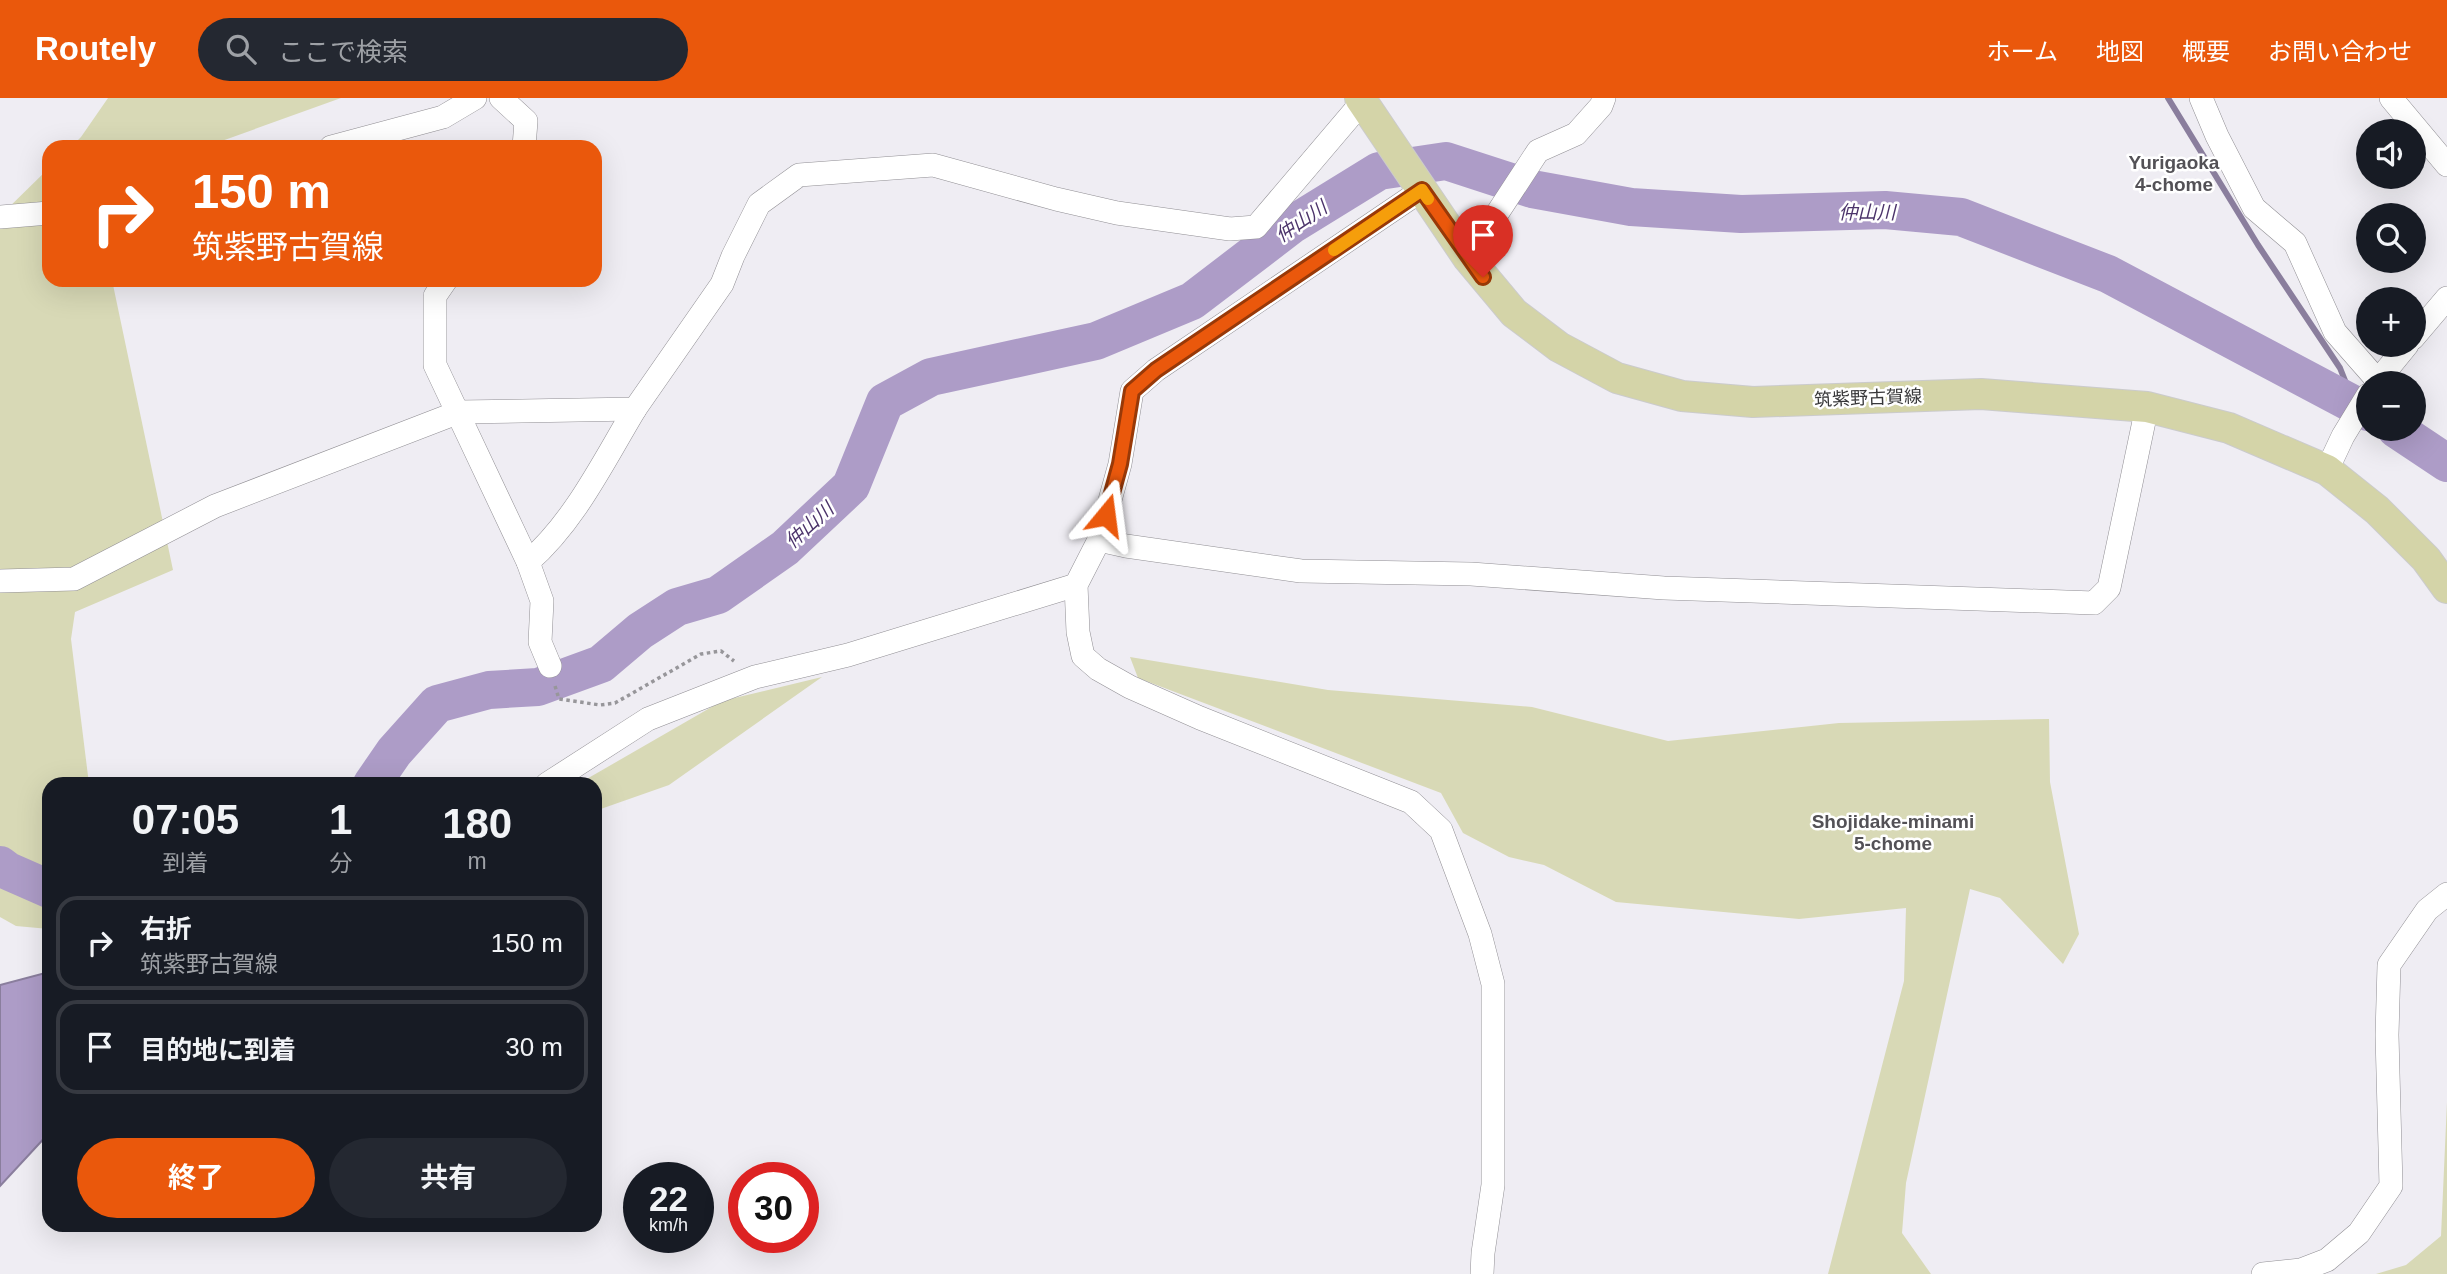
<!DOCTYPE html>
<html lang="ja">
<head>
<meta charset="utf-8">
<style>
  :root { --surface:#171b24; --page:#242831; --text:#f1f3f6; --muted:#9ea1a6; --line:#363941; --accent:#ea580c }
  body { margin:0; font-family:Arial,"Noto Sans JP",sans-serif; background:var(--page); color:var(--text); height:100vh; display:flex; flex-direction:column; font-size:26px; white-space:nowrap }
  * { box-sizing:border-box; margin:0 }
  p { font-size:23px; color:var(--muted) }
  .icon { flex:none; width:38px; height:38px; fill:none; stroke:currentColor; stroke-width:2; stroke-linecap:round; stroke-linejoin:round }
  .map { position:relative; flex:1; overflow:hidden }
  .sheet { position:absolute; left:42px; top:679px; width:560px; height:455px; display:flex; flex-direction:column; background:var(--surface); border-radius:21px; box-shadow:0 7px 28px #0002 }
  .sheet>* { flex:none }
  .banner { position:absolute; left:42px; top:42px; width:560px; height:147px; border-radius:21px; box-shadow:0 7px 28px #0002; background:#ea580c; color:#fff; overflow:hidden }
  .fabs { position:absolute; left:2356px; top:21px; display:grid; gap:14px }
  .fabs a { display:grid; place-items:center; width:70px; height:70px; border-radius:50%; background:var(--surface); box-shadow:0 7px 28px #0002; font-size:35px }
  .speed { position:absolute; left:623px; top:1064px; display:flex; gap:14px; font-size:35px; font-weight:700; text-align:center }
  .speed>* { display:grid; place-content:center; width:91px; height:91px; border-radius:50%; background:var(--surface); box-shadow:0 7px 28px #0002; line-height:1 }
  .speed small { font-size:18px; font-weight:400 }
  .speed .limit { border:10px solid #d22; background:#fff; color:#111 }
  .pin { position:absolute; display:grid; place-items:center; width:60px; height:60px; color:#fff; margin:-72px -30px; border-radius:50% 50% 50% 0; rotate:-45deg; box-shadow:0 0 7px #0007 }
  .pin .icon { rotate:45deg }
  .me { position:absolute; width:77px; margin:-38px; rotate:16deg; stroke-linejoin:round; filter:drop-shadow(0 0 5px #0008) }
  .turn { display:flex; align-items:center; gap:24px; height:147px; padding:0 35px; font-size:32px }
  .turn .icon { width:91px; height:91px; stroke-width:2.5 }
  .turn b { display:block; font-size:49px; line-height:60px }
  .eta { display:flex; justify-content:space-evenly; align-items:center; height:119px; text-align:center }
  .eta b { font-size:42px; font-weight:700; line-height:49px }
  .primary-button { display:flex; gap:14px; margin-top:auto; padding:14px 35px }
  .primary-button a { flex:1; height:80px; border-radius:42px; background:var(--accent); color:#fff; font-size:28px; font-weight:700; line-height:80px; text-align:center }
  .primary-button a+a { background:var(--page); color:var(--text) }
  ul { padding:0; list-style:none }
  li { display:flex; align-items:center; gap:21px; height:94px; margin:0 14px 10px; padding:0 21px; border:4px solid var(--line); border-radius:21px }
  li div { flex:1 }
  li b { display:block; font-size:26px }
  li em { font-style:normal }
  header { display:flex; align-items:center; gap:42px; box-sizing:border-box; height:98px; padding:0 35px; background:var(--accent); color:#fff }
  header strong { font-size:33px }
  nav { display:flex; gap:38px; margin-inline-start:auto; font-size:24px }
  .search { width:490px; height:63px; background:var(--page); display:flex; align-items:center; gap:18px; box-sizing:border-box; padding:0 24px; border-radius:38px; color:var(--muted); font-size:26px }
  .map>svg:first-child { display:block }
  .green { fill:#d8d9b6 }
  .water { fill:#ad9cc7; stroke:#8a7e9d; stroke-width:2 }
  .lines { fill:none; stroke-linecap:round; stroke-linejoin:round }
  .stream { stroke:#8a7e9d; stroke-width:6 }
  .river { stroke:#ad9cc7; stroke-width:38 }
  .minor-casing { stroke:#918f94; stroke-width:24 }
  .major-casing { stroke:#cbcbcc; stroke-width:32 }
  .path { stroke:#97969a; stroke-width:3.5; stroke-dasharray:3.5 3.5; stroke-linecap:butt }
  .minor { stroke:#fff; stroke-width:23 }
  .major { stroke:#d4d4a8; stroke-width:30 }
  .route-casing { stroke:#983908; stroke-width:18 }
  .route { stroke:#ea580c; stroke-width:12 }
  .slow { stroke:#f59e0b; stroke-width:12 }
  .labels { text-anchor:middle; stroke-width:5; stroke-linejoin:round; paint-order:stroke }
  .street-label { font-size:18px; fill:#38383a; stroke:#fff }
  .neighbourhood-label { font-size:19px; font-weight:bold; fill:#535156; stroke:#fff }
  .water-label { font-size:19px; font-style:italic; fill:#4c346b; stroke:#fff }
</style>
</head>
<body>
<header>
<strong>Routely</strong>
<div class="search"><svg class="icon" aria-label="search" viewBox="0 0 24 24"><circle cx="10" cy="10" r="6"/><path d="M15 15l6 6"/></svg>ここで検索</div>
<nav><a>ホーム</a><a>地図</a><a>概要</a><a>お問い合わせ</a></nav>
</header>
<div class="map">
<svg width="2447" height="1176" viewBox="0 0 2447 1176">
  <rect width="100%" height="100%" fill="#efedf3"/>
  <g class="green">
    <polygon points="108,0 341,0 205,49 71,49 81,39"/>
    <polygon points="49,70 49,182 112,182 173,472 75,514 71,541 89,686 49,686 49,831 16,828 0,819 0,118"/>
    <polygon points="1130,559 1328,592 1532,609 1668,643 1839,625 2049,621 2050,684 2079,836 2063,866 2000,800 1970,791 1906,1085 1902,1135 1931,1176 1828,1176 1904,883 1906,810 1799,821 1616,804 1544,767 1509,759 1463,735 1441,695 1138,580"/>
    <polygon points="822,579 669,687 595,713 595,686 578,686 722,603"/>
    <polygon points="2447,1004 2447,1176 2376,1176 2406,1167 2441,1138"/>
  </g>
  <polygon class="water" points="49,874 49,1035 0,1088 0,887"/>
  <g class="lines">
    <polyline class="stream" points="2168,0 2258,147 2340,270 2354,305"/>
    <g class="river">
      <polyline points="2396,331 2447,365"/>
      <polyline points="372,686 394,654 437,606 489,592 538,589 601,566 640,533 677,509 718,497 785,450 851,388 885,304 931,279 1096,243 1192,203 1293,126 1379,73 1446,63 1532,91 1631,109 1741,116 1885,112 1961,119 2108,176 2368,314"/>
      <polyline points="0,767 8,773 49,791"/>
    </g>
    <defs>
      <g id="minor">
        <polyline points="501,0 526,23 524,49"/>
        <polyline points="2201,0 2217,38 2254,110 2295,145 2335,234 2378,283"/>
        <polyline points="2391,0 2447,67"/>
        <polyline points="331,49 443,19 475,0"/>
        <polyline points="1422,92 1156,272 1132,293 1120,366 1099,442 1076,487 1078,534 1083,558 1098,571 1130,589 1200,620 1411,704 1441,732 1480,836 1493,886 1493,1087 1483,1155 1482,1176"/>
        <polyline points="0,119 49,115"/>
        <polyline points="1468,160 1538,53 1576,36 1601,8 1604,0"/>
        <polyline points="446,182 435,198 435,267 528,464 542,503 540,544 550,568"/>
        <polyline points="2413,240 2447,200"/>
        <polyline points="2376,285 2407,247"/>
        <polyline points="2327,372 2343,338 2368,297"/>
        <polyline points="1099,442 1126,448 1301,473 1471,476 1664,490 2094,505 2109,490 2147,309"/>
        <path d="M 528,464 C 575,423 603,364 635,311"/>
        <polyline points="0,483 74,481 215,408 459,314 635,311 722,186 733,158 759,106 799,77 933,67 1056,101 1117,115 1230,131 1256,129 1363,3"/>
        <polyline points="547,686 648,621 755,579 848,557 1076,487"/>
        <polyline points="2263,1176 2301,1172 2327,1162 2359,1135 2391,1088 2387,937 2389,867 2427,812 2447,796"/>
      </g>
      <polyline id="major" points="1360,0 1468,160 1514,215 1559,249 1617,280 1682,298 1753,304 1981,296 2147,309 2229,330 2327,372 2377,412 2426,461 2447,490"/>
    </defs>
    <use href="#minor" class="minor-casing"/>
    <use href="#major" class="major-casing"/>
    <polyline class="path" points="555,588 559,601 600,607 615,605 701,556 721,553 734,563"/>
    <use href="#minor" class="minor"/>
    <use href="#major" class="major"/>
  </g>
  <g class="lines">
    <defs>
      <polyline id="route" points="1106,417 1120,366 1132,293 1156,272 1422,92 1483,179"/>
    </defs>
    <use href="#route" class="route-casing"/>
    <use href="#route" class="route"/>
    <polyline class="slow" points="1334,152 1422,92 1428,101"/>
  </g>
  <g class="labels">
    <g class="street-label">
      <text transform="translate(1868 300) rotate(-2)" y="6">筑紫野古賀線</text>
    </g>
    <g class="neighbourhood-label">
      <text x="2174" y="71">Yurigaoka<tspan x="2174" dy="22">4-chome</tspan></text>
      <text x="1893" y="730">Shojidake-minami<tspan x="1893" dy="22">5-chome</tspan></text>
    </g>
    <g class="water-label">
      <text x="1867" y="121">仲山川</text>
      <text transform="translate(1301 123) rotate(-34)" y="7">仲山川</text>
      <text transform="translate(809 427) rotate(-42)" y="7">仲山川</text>
    </g>
  </g>
</svg>
<div class="fabs">
<a><svg class="icon" aria-label="sound" viewBox="0 0 24 24"><path d="M4 9h4l5-4v14l-5-4H4zM17 9q2 3 0 6"/></svg></a>
<a><svg class="icon" aria-label="search" viewBox="0 0 24 24"><circle cx="10" cy="10" r="6"/><path d="M15 15l6 6"/></svg></a>
<a>+</a>
<a>−</a>
</div>
<div class="speed"><div>22<small>km/h</small></div><div class="limit">30</div></div>
<div class="pin" style="left:1483px;top:179px;background:#d93025"><svg class="icon" aria-label="arrive" viewBox="0 0 24 24"><path d="M6 21V4h12l-3 4 3 4H6"/></svg></div>
<svg class="me" style="left:1106px;top:417px" viewBox="-20 -20 40 40"><path d="M0-17L14 15 0 8-14 15z" fill="#ea580c" stroke="#fff" stroke-width="4"/></svg>
<div class="banner">
<div class="turn"><svg class="icon" aria-label="right" viewBox="0 0 24 24"><path d="M7 20v-9h11M14 6l5 5-5 5"/></svg><div><b>150 m</b>筑紫野古賀線</div></div>
</div>
<section class="sheet">
<div class="eta">
<div><b>07:05</b><p>到着</p></div>
<div><b>1</b><p>分</p></div>
<div><b>180</b><p>m</p></div>
</div>
<ul>
<li><svg class="icon" aria-label="right" viewBox="0 0 24 24"><path d="M7 20v-9h11M14 6l5 5-5 5"/></svg><div><b>右折</b><p>筑紫野古賀線</p></div><em>150 m</em></li>
<li><svg class="icon" aria-label="arrive" viewBox="0 0 24 24"><path d="M6 21V4h12l-3 4 3 4H6"/></svg><div><b>目的地に到着</b></div><em>30 m</em></li>
</ul>
<div class="primary-button"><a>終了</a><a>共有</a></div>
</section>
</div>
</body>
</html>
